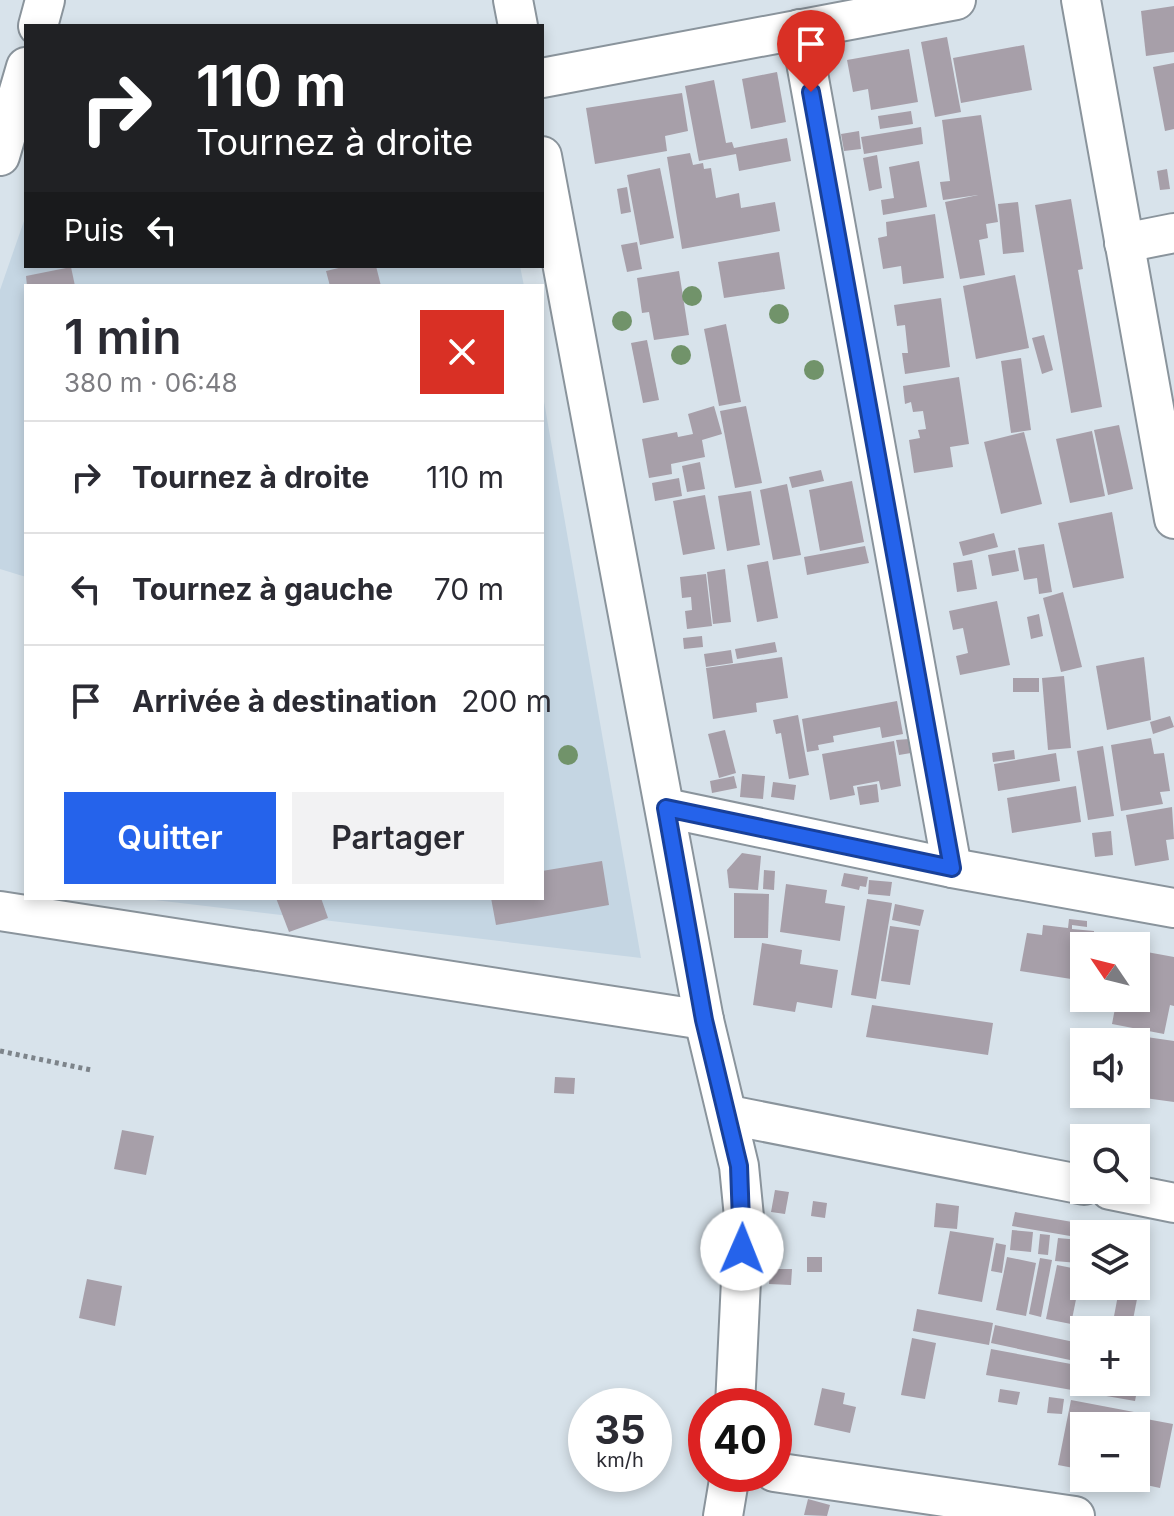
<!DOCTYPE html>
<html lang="fr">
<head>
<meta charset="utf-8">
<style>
  :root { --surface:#fff; --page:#f2f2f3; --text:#2b2b33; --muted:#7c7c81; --line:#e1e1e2; --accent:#2563eb }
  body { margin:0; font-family:Inter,sans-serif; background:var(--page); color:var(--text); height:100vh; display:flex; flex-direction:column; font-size:30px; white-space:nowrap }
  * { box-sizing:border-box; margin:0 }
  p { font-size:26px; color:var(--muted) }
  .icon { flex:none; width:44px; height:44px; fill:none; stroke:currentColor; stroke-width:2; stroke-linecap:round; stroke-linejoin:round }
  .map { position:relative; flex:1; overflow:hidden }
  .drawer { position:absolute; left:24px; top:284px; width:520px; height:616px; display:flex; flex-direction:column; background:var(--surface); border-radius:0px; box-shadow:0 4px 12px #0003 }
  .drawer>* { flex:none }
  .top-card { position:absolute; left:24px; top:24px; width:520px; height:244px; border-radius:0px; box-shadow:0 4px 12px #0003; background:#202124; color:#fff; overflow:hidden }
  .needle { width:52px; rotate:305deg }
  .fabs { position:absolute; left:1070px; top:932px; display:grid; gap:16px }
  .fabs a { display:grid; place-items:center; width:80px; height:80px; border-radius:0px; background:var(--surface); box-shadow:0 4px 12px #0003; font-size:40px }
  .speed { position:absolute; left:568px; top:1388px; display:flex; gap:16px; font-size:40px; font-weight:700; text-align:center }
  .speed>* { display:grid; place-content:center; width:104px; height:104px; border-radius:50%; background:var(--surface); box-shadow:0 4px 12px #0003; line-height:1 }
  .speed small { font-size:20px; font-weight:400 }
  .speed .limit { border:12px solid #d22; background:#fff; color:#111 }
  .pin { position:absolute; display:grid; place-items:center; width:68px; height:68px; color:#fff; margin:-82px -34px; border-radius:50% 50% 50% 0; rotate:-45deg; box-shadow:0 0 8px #0007 }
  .pin .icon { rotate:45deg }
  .me { position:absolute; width:88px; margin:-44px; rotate:1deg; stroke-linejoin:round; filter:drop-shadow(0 0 6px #0008) }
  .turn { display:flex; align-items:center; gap:28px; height:168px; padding:0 40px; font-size:36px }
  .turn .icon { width:104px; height:104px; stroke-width:2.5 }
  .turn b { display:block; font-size:56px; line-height:68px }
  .then { display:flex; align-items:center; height:76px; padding:0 40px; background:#0003; gap:16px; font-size:30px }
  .round { display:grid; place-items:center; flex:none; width:84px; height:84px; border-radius:0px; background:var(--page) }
  .overview { display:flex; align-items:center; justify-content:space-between; height:136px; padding:0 40px }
  h1 { font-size:48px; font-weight:600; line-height:60px }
  .primary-button { display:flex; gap:16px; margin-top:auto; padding:16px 40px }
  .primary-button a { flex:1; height:92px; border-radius:0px; background:var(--accent); color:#fff; font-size:32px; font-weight:600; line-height:92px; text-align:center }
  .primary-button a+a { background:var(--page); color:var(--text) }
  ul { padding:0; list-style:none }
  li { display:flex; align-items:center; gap:24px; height:112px; padding:0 40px; border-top:2px solid var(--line) }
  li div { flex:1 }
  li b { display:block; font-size:30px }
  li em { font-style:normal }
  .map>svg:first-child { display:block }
  .built { fill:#c5d6e3 }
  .building { fill:#a79fa9 }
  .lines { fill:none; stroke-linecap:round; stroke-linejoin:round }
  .minor-casing { stroke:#8a949c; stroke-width:42 }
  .path { stroke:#7d848a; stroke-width:5; stroke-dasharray:4 4; stroke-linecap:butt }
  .minor { stroke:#fff; stroke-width:38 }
  .tree { fill:#71936a }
  .route-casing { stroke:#184099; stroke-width:20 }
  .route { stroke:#2563eb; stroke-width:14 }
</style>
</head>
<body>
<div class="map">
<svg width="1174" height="1516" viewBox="0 0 1174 1516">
  <rect width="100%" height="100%" fill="#d8e3eb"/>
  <g class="built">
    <polygon points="25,218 26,266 520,266 524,286 26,286 26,577 0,569 0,290"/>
    <polygon points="542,390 641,958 138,898 542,898"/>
  </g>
  <g class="building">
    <polygon points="1174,6 1174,52 1146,56 1141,11"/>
    <polygon points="947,37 961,112 935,117 921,42"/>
    <polygon points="1024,45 1032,90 961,103 953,58"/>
    <polygon points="909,49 918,102 871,110 868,89 853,92 847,60"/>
    <polygon points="1174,63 1174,129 1165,131 1153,67"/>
    <polygon points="777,72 786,122 751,129 742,79"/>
    <polygon points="714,80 726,143 732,142 734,148 787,138 791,161 739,171 736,154 699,161 685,86"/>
    <polygon points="682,93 688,131 665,136 667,151 595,164 586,108"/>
    <polygon points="911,111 913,124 880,129 878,116"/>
    <polygon points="981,115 998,222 986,224 988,238 979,240 985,275 960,279 945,202 978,195 943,200 940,182 950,181 942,120"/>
    <polygon points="921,127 923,144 864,154 861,137"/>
    <polygon points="859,131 861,149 844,151 841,134"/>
    <polygon points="690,153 693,165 703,163 704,169 711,168 716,198 739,193 741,208 775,202 780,231 682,249 667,157"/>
    <polygon points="877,155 882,188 869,191 863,158"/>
    <polygon points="919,161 927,207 883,215 881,200 894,198 889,167"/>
    <polygon points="660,168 674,238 640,245 627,175"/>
    <polygon points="1167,169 1170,189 1160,190 1157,171"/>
    <polygon points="627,187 631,212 621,214 617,189"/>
    <polygon points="1071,199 1083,269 1078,270 1102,407 1071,413 1035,205"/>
    <polygon points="1018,202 1024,252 1003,254 998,204"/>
    <polygon points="935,214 944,278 903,284 901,266 883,269 878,238 887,236 886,222"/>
    <polygon points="637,242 642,269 627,272 621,245"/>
    <polygon points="779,252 785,289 724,298 718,262"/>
    <polygon points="347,266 376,266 381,286 330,286 326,271"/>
    <polygon points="71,267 75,286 27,286 26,276"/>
    <polygon points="679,271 689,335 654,340 649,312 642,313 637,278"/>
    <polygon points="1015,275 1029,348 976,359 963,286"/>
    <polygon points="941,298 950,367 905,374 902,353 908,353 905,325 897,326 894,305"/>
    <polygon points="726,324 741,402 719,406 704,329"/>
    <polygon points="1044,335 1053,370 1042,374 1032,338"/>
    <polygon points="647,340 659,400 643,403 631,343"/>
    <polygon points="1021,358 1031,430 1011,433 1001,361"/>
    <polygon points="959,377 969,444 950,447 953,467 914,473 909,440 920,438 918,430 926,429 923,411 913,412 911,402 905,404 903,386"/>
    <polygon points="714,406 722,434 702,440 705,457 671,464 672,474 649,478 642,439 677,432 678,437 693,434 688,414"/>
    <polygon points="746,406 762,483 735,488 720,411"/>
    <polygon points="1119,425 1133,489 1108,495 1094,430"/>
    <polygon points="1092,431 1105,496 1070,503 1056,439"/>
    <polygon points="1024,432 1042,504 1001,514 984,442"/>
    <polygon points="700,462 705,489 687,492 682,466"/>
    <polygon points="821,470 824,481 792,488 789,477"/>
    <polygon points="679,478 682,496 655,501 652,483"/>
    <polygon points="852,481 864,542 820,551 809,490"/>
    <polygon points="787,484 801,555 773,560 760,490"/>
    <polygon points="751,491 760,545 727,551 718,496"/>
    <polygon points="705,495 715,549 683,555 673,501"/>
    <polygon points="1112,512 1124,578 1073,588 1058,523"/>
    <polygon points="994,533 998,547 963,556 959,542"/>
    <polygon points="1044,544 1052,592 1039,594 1037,578 1024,580 1018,548"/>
    <polygon points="865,546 869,563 807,575 804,557"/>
    <polygon points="1015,550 1019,571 992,576 988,555"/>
    <polygon points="972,560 977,589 957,592 953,563"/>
    <polygon points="768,561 778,618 757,622 747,565"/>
    <polygon points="725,569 731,622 713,624 707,572"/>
    <polygon points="706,574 712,626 687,629 685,611 692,610 691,597 682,598 680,577"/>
    <polygon points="1063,592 1082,667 1061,672 1043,598"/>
    <polygon points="997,601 1010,665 960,675 956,656 968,653 963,628 953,630 949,611"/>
    <polygon points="1039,614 1043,636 1031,639 1027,617"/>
    <polygon points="702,636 703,647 684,649 683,638"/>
    <polygon points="775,642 777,652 737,659 735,649"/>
    <polygon points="731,650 733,663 706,667 704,654"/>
    <polygon points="782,657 788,698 756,703 757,712 713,719 706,668"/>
    <polygon points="1144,657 1151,720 1107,730 1096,666"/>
    <polygon points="1064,676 1071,748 1048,750 1042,678"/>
    <rect x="1013" y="678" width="26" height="14"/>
    <polygon points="897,701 903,734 882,738 880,727 833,736 834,742 818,745 819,750 807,752 802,719"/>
    <polygon points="798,715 809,775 789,779 781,733 776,734 773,720"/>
    <polygon points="1170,716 1174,727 1153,734 1150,722"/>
    <polygon points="725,730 736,773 719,778 708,734"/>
    <polygon points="1151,738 1154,754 1164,753 1170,791 1160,792 1163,804 1121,811 1111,745"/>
    <polygon points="909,739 911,753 899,755 896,740"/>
    <polygon points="894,741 901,786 881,790 879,781 853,786 855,795 830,800 822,754"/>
    <polygon points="1103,746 1114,816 1088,820 1077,751"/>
    <polygon points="1014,750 1015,759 993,762 992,753"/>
    <polygon points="1056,753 1060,781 998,791 994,764"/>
    <polygon points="742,774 765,776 763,799 740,797"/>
    <polygon points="734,776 737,788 712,793 710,781"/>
    <polygon points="773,782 796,785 794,800 771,797"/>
    <polygon points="877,784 879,802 860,805 857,787"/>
    <polygon points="1076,786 1081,822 1012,833 1007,798"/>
    <polygon points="1172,807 1174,839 1166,840 1169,860 1135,866 1126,815"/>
    <polygon points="1111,831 1113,855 1095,857 1092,833"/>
    <polygon points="742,853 761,856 758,890 729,888 727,870"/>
    <polygon points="602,861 609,905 496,925 491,898 542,898 542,871"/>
    <polygon points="764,870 775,871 774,890 763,889"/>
    <polygon points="844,873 868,877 866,887 860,886 859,890 841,886"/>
    <polygon points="869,880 892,882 890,896 868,894"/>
    <polygon points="786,884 827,890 825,903 845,906 840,941 780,932"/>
    <polygon points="734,893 769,894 768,938 734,938"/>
    <polygon points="276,898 321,898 328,918 289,932"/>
    <polygon points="867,899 892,903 876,999 851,995"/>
    <polygon points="895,904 924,910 920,926 892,920"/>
    <polygon points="1069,919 1087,921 1087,927 1072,925 1072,929 1094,931 1094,943 1104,944 1084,946 1084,981 1020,971 1027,933 1042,935 1043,925 1068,928"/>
    <polygon points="890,926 919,930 910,985 881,981"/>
    <polygon points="762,943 802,950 800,964 838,970 832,1008 797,1002 795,1012 753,1005"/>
    <polygon points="1136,950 1174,957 1174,1006 1170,1005 1164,1034 1112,1024 1117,998 1136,998"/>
    <polygon points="872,1005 993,1023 988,1055 866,1037"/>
    <polygon points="1105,1031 1174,1041 1174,1102 1130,1096 1136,1094 1136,1042 1103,1042"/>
    <polygon points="555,1077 575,1078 574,1094 554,1093"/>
    <polygon points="122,1130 154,1136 146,1175 114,1169"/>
    <polygon points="775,1190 789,1192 785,1214 771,1212"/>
    <polygon points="813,1201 827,1203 825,1218 811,1216"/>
    <polygon points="936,1203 959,1206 957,1229 934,1227"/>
    <polygon points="1015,1212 1078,1223 1076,1237 1012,1226"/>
    <polygon points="1012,1230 1033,1232 1031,1252 1010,1250"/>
    <polygon points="950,1231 994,1238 982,1302 938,1294"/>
    <polygon points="1040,1234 1050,1235 1048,1255 1038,1254"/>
    <polygon points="1058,1238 1080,1240 1078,1263 1055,1261"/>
    <polygon points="996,1243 1006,1245 1002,1273 991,1271"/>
    <rect x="807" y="1257" width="15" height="15"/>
    <polygon points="1007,1257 1036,1263 1026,1316 996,1310"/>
    <polygon points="1040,1258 1052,1260 1041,1317 1029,1314"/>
    <polygon points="1057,1265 1082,1270 1071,1324 1046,1319"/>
    <polygon points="770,1269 792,1269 791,1285 769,1284"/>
    <polygon points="87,1279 122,1286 115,1326 79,1318"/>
    <polygon points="1118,1295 1137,1299 1131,1330 1112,1327"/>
    <polygon points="917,1309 993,1323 989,1345 913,1331"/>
    <polygon points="995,1325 1074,1342 1070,1360 991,1343"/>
    <polygon points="912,1338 936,1343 925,1399 901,1395"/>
    <polygon points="1075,1345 1084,1347 1084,1382 1136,1382 1136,1358 1143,1359 1135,1401 986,1375 991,1349 1071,1364"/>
    <polygon points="822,1388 845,1393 843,1404 856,1407 850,1433 814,1425"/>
    <polygon points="1000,1389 1020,1392 1017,1405 998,1402"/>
    <polygon points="1049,1397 1064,1399 1062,1414 1047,1413"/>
    <polygon points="1071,1400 1134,1412 1132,1426 1084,1426 1084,1470 1058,1465"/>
    <polygon points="1141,1418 1173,1424 1160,1488 1128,1481 1136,1478 1136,1442"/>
    <polygon points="808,1499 830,1505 827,1516 804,1515"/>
  </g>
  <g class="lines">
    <defs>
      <g id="minor">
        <polyline points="513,0 518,26"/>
        <polyline points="1081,0 1174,519"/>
        <polyline points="38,26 45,0"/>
        <polyline points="800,29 952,868"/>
        <polyline points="542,78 956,0"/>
        <polyline points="0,156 26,67"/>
        <polyline points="542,156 704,1020 739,1166 744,1217 735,1406"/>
        <polyline points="1124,243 1174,233"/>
        <polyline points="666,808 952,868 1174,908"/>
        <polyline points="0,911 704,1020"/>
        <polyline points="729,1115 1084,1185"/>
        <polyline points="1110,1190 1174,1203"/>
        <polyline points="774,1472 1075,1516"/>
        <polyline points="723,1516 730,1474"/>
      </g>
    </defs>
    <use href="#minor" class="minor-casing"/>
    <polyline class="path" points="0,1051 91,1070"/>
    <use href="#minor" class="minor"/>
  </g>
  <g class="tree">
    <circle cx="692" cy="296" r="10"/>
    <circle cx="779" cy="314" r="10"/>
    <circle cx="622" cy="321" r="10"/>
    <circle cx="681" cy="355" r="10"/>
    <circle cx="814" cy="370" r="10"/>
    <circle cx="568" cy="755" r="10"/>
  </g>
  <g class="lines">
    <defs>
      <polyline id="route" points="742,1249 739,1166 704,1020 666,808 952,868 811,92"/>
    </defs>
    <use href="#route" class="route-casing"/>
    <use href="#route" class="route"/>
  </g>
</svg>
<div class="fabs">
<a><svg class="needle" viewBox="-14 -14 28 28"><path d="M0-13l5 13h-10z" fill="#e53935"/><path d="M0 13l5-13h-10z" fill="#7c7c81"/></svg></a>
<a><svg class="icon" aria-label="sound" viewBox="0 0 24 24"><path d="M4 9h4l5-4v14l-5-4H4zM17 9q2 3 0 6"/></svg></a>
<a><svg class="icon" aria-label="search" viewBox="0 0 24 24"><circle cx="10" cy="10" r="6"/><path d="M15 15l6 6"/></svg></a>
<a><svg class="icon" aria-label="layers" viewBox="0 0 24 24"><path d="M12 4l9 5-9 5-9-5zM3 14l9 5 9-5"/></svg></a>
<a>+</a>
<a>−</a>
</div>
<div class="speed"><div>35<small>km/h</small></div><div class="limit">40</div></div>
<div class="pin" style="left:811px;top:92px;background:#d93025"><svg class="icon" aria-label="arrive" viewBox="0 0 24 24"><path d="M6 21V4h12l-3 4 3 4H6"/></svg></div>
<svg class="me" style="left:742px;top:1249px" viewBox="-20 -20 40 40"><circle r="19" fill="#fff"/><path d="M0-13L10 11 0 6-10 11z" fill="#2563eb"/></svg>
<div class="top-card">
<div class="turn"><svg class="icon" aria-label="right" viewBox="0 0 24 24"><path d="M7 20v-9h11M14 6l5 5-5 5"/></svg><div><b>110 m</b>Tournez à droite</div></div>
<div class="then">Puis<svg class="icon" aria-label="left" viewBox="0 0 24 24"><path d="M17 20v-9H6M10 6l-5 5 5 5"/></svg></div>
</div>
<section class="drawer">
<div class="overview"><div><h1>1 min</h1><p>380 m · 06:48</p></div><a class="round" style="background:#d93025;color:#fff"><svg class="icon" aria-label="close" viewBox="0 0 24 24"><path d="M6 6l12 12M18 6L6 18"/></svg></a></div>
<ul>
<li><svg class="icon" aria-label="right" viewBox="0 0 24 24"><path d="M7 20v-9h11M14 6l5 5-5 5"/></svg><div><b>Tournez à droite</b></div><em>110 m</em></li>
<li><svg class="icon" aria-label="left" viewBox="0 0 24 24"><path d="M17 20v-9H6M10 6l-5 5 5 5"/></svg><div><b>Tournez à gauche</b></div><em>70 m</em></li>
<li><svg class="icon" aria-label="arrive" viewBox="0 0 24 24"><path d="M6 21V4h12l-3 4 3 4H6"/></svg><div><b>Arrivée à destination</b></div><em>200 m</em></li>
</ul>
<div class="primary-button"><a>Quitter</a><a>Partager</a></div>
</section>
</div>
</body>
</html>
